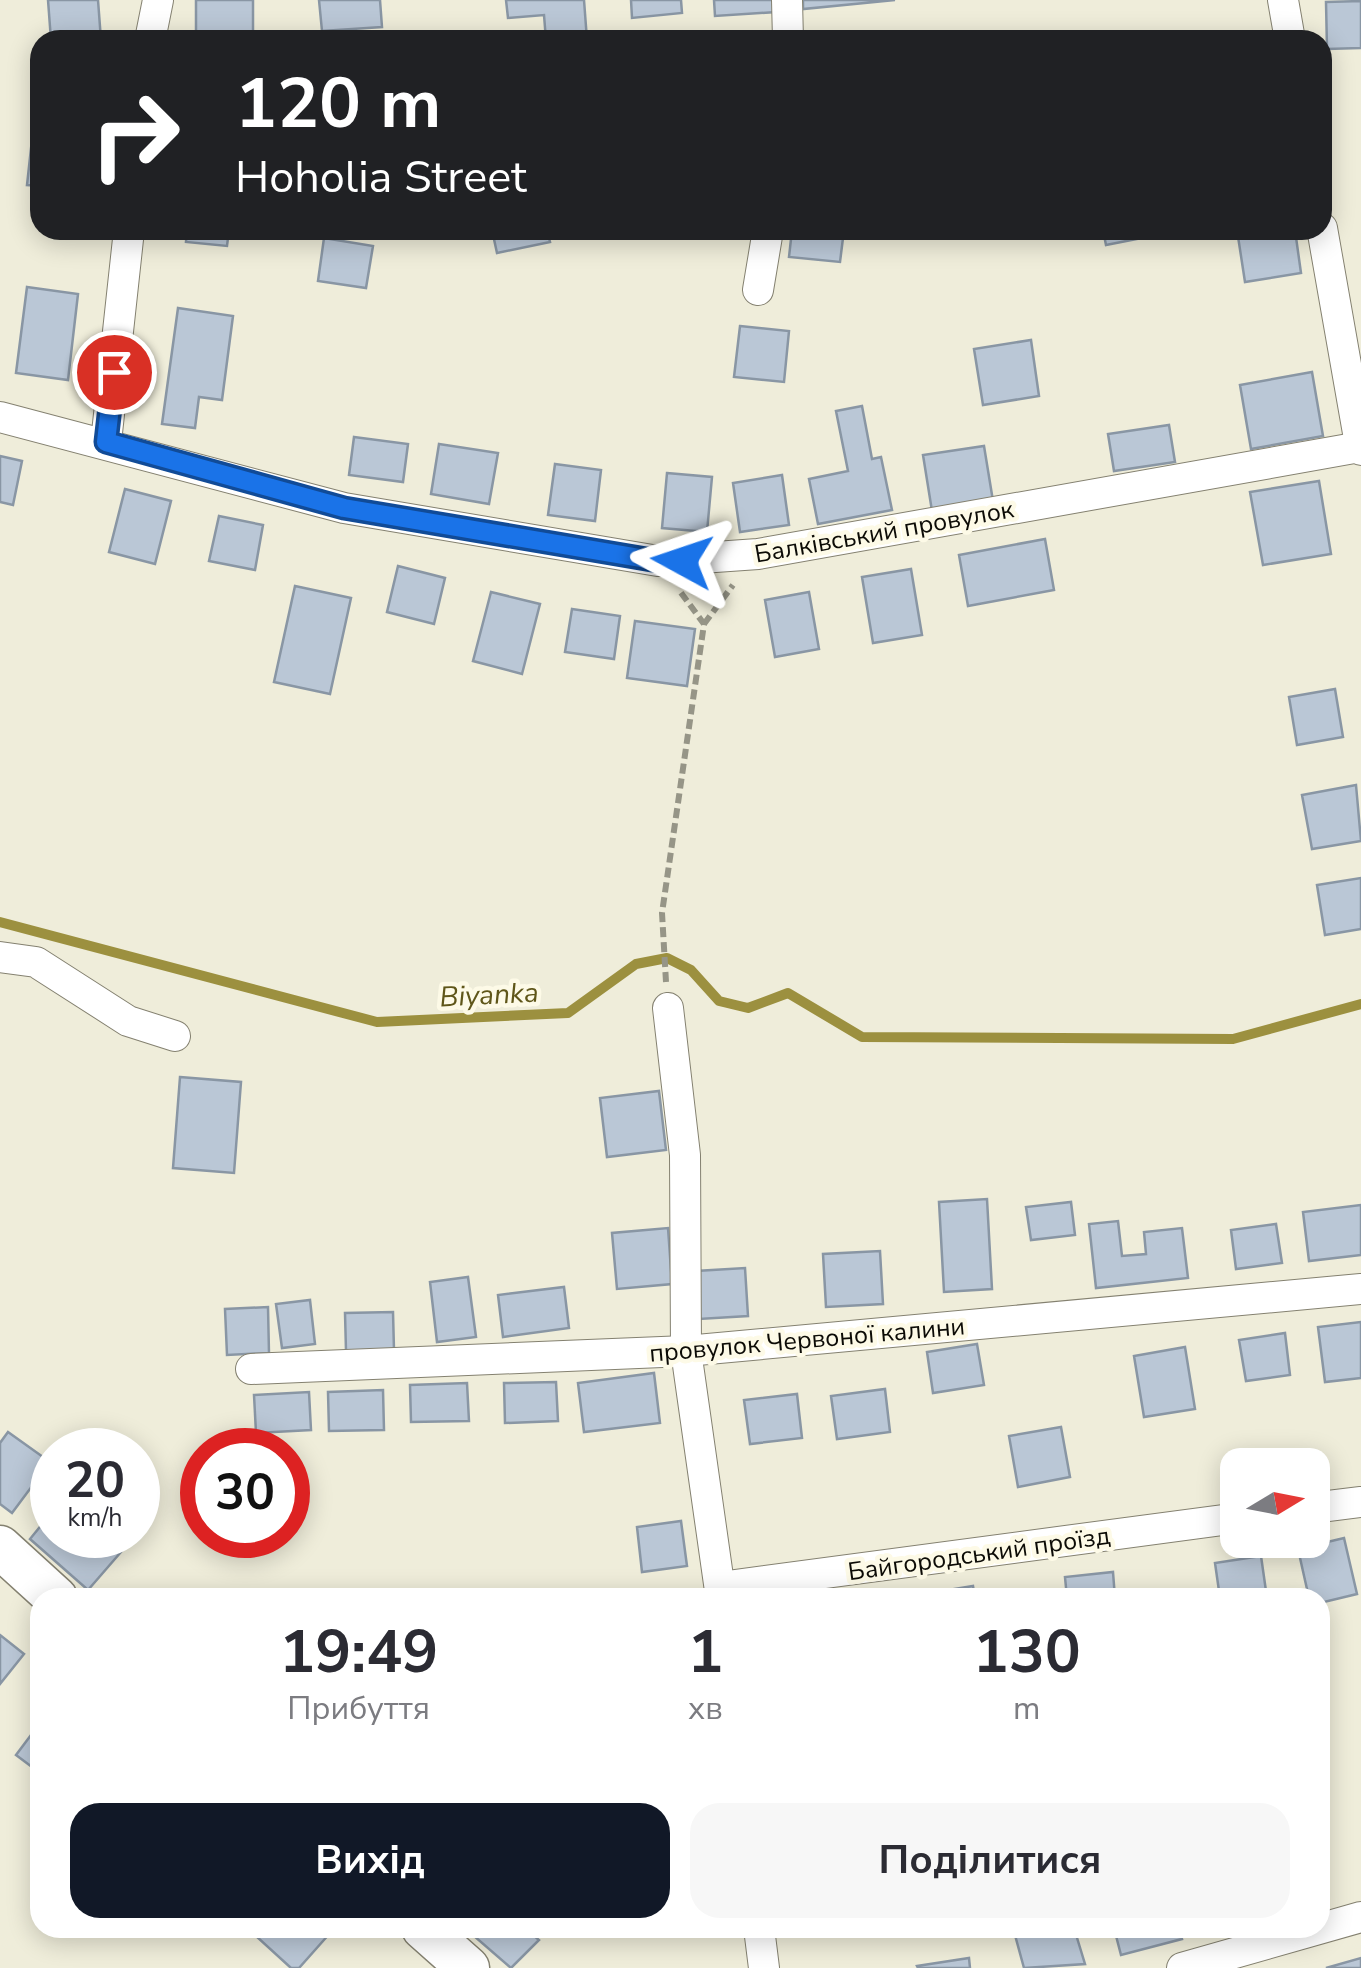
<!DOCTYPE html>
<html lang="uk">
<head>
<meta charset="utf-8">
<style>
  :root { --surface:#fff; --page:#f7f7f7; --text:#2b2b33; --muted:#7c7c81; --accent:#111827 }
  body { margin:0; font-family:"Nunito Sans",sans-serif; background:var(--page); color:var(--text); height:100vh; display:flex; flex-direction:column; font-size:38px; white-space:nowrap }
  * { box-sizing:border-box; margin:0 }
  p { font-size:32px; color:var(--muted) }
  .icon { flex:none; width:55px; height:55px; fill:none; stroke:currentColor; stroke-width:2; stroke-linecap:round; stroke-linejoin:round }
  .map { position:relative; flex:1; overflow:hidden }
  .side { position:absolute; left:30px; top:1588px; width:1300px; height:350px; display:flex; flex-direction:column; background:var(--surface); border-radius:30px; box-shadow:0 5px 25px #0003 }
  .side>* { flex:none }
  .top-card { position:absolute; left:30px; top:30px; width:1302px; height:210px; border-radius:30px; box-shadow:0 5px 25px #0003; background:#202124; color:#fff; overflow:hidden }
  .needle { width:65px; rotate:80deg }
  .tools { position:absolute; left:1220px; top:1448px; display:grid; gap:20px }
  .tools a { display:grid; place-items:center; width:110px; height:110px; border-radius:20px; background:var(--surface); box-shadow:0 5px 25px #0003; font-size:50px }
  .speed { position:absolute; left:30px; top:1428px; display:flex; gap:20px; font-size:50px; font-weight:700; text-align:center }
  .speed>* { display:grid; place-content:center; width:130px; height:130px; border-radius:50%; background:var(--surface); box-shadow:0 5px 25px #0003; line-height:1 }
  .speed small { font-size:25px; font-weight:400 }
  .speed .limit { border:15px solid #d22; background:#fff; color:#111 }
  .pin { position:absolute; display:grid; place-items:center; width:85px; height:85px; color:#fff; margin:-42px; border:5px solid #fff; border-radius:50%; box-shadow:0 2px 10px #0007 }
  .me { position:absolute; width:110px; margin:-55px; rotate:275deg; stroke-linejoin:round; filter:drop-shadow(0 0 8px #0008) }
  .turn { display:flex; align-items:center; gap:35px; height:210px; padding:0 40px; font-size:45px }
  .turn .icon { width:130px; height:130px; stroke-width:2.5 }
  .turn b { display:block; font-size:70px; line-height:85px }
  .eta { display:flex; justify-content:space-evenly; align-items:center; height:170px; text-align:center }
  .eta b { font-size:60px; font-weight:700; line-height:70px }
  .cta { display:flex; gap:20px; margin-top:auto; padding:20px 40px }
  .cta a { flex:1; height:115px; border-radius:30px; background:var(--accent); color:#fff; font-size:40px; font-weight:700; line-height:115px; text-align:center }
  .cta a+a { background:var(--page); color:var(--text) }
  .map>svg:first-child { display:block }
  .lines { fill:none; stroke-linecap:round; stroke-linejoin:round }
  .stream { stroke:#9c903f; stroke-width:10 }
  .building { fill:#bac7d6; stroke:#8996a4; stroke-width:2.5 }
  .street-casing { stroke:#848170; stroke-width:32 }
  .secondary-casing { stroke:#848170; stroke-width:45 }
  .path { stroke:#969587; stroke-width:6; stroke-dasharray:10 5; stroke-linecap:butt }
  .street { stroke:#fff; stroke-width:30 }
  .secondary { stroke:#fff; stroke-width:42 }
  .route-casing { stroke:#114b97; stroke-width:25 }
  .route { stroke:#1a73e8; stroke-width:18 }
  .labels { text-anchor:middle; stroke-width:9; stroke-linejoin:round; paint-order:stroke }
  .street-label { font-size:25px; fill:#0c0b06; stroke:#fdfae7 }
  .water-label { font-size:28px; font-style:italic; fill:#5f5619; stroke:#fdfae7 }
</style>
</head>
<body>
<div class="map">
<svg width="1361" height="1968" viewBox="0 0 1361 1968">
  <rect width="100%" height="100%" fill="#efedda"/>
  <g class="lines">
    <polyline class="stream" points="0,922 377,1022 568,1013 636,964 667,958 691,970 719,1001 748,1008 788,993 862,1037 1233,1039 1361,1004"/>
  </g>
  <g class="building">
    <polygon points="48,0 98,0 101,40 51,40"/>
    <rect x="196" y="0" width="57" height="40"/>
    <polygon points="319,0 380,0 382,27 322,31"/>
    <polygon points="506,0 584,0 587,40 546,40 544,15 508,18"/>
    <polygon points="631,0 681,0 682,13 632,18"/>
    <polygon points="714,0 776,0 776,12 715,16"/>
    <polygon points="803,0 895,0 803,9"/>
    <polygon points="1361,1 1361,48 1327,49 1326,2"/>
    <polygon points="34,121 40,122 40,186 27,185"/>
    <polygon points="187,230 229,230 227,246 186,242"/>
    <polygon points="492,230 547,230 550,242 497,253"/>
    <polygon points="792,230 844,230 840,262 789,257"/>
    <polygon points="1103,230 1156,230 1157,235 1106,245"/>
    <polygon points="1237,230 1295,230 1301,273 1245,282"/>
    <polygon points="324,238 373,246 366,288 318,281"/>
    <polygon points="27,287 78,294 68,380 16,373"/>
    <polygon points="178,308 233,316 222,400 199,397 195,428 162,424"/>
    <polygon points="740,326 789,331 784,382 734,377"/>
    <polygon points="1031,340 1039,396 983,405 974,349"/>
    <polygon points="1312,372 1323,436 1251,449 1240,385"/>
    <polygon points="862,406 872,459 881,457 892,510 818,524 809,479 848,471 836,411"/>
    <polygon points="1169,425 1175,462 1114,471 1108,434"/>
    <polygon points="354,437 408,444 403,482 349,475"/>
    <polygon points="439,444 498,453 489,504 431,494"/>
    <polygon points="984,446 993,501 932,511 923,455"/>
    <polygon points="0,456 22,461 13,505 0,502"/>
    <polygon points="555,464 601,470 595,521 548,515"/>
    <polygon points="667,473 712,477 707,532 662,528"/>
    <polygon points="782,475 789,525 740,532 733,483"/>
    <polygon points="1319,481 1331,554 1263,565 1250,492"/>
    <polygon points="125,489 171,501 155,564 109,552"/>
    <polygon points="219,516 263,525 255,570 209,561"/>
    <polygon points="1045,539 1054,590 968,606 959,555"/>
    <polygon points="398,566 445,578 434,624 387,612"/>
    <polygon points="911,569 922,635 873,643 862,577"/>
    <polygon points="295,586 351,598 330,694 274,682"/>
    <polygon points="491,592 540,604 522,674 473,661"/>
    <polygon points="809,592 819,649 775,657 765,600"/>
    <polygon points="572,609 620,616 614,659 565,652"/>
    <polygon points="635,621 695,629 687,686 627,678"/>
    <polygon points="1335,689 1343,737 1297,745 1289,697"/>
    <polygon points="1356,785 1361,841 1312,849 1302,795"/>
    <polygon points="1361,878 1361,929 1325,935 1317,885"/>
    <polygon points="180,1077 241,1082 234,1173 173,1168"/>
    <polygon points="659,1091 666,1150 607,1157 600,1098"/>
    <polygon points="987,1199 992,1289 944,1292 939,1202"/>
    <polygon points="1071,1202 1075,1235 1031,1240 1026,1207"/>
    <polygon points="1361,1205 1361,1255 1309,1261 1303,1212"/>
    <polygon points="1118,1221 1122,1256 1146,1254 1144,1232 1182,1228 1188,1278 1096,1288 1089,1224"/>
    <polygon points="1276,1224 1282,1263 1236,1269 1231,1230"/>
    <polygon points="668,1228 672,1284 617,1289 612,1233"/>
    <polygon points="880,1251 883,1304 826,1307 823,1254"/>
    <polygon points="745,1268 748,1316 699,1319 696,1271"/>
    <polygon points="468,1277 476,1337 437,1342 430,1282"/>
    <polygon points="564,1287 569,1328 503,1337 498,1295"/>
    <polygon points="310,1300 315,1344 282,1348 276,1304"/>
    <polygon points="268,1307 269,1353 227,1355 225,1309"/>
    <polygon points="393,1312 394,1350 346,1351 345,1313"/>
    <polygon points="1361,1322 1361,1378 1325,1382 1318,1327"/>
    <polygon points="1285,1333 1290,1375 1246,1381 1239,1340"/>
    <polygon points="977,1344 984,1385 933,1393 927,1352"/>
    <polygon points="1185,1347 1195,1409 1144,1417 1134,1356"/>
    <polygon points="654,1373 660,1423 584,1432 578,1383"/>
    <polygon points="556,1382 558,1421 505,1423 504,1383"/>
    <polygon points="467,1383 469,1421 411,1422 410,1385"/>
    <polygon points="885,1389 890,1432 837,1439 831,1396"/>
    <polygon points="383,1390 384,1430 329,1431 328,1392"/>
    <polygon points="309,1392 311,1430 256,1433 254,1395"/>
    <polygon points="797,1394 802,1438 750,1444 744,1400"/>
    <polygon points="1061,1427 1070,1477 1018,1487 1009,1436"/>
    <polygon points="8,1432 50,1462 12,1513 0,1504 0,1443"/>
    <polygon points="52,1512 52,1535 101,1535 121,1552 88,1590 30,1539"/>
    <polygon points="681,1521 687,1566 642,1572 637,1527"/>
    <polygon points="1344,1538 1357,1594 1320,1603 1320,1598 1309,1598 1298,1549"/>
    <polygon points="1261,1556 1267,1598 1220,1598 1215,1563"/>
    <polygon points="1113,1572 1115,1598 1067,1598 1065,1577"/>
    <polygon points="973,1586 975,1598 931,1598 930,1593"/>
    <polygon points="0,1635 24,1654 0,1684"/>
    <polygon points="40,1723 40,1773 16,1755"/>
    <polygon points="265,1928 326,1928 331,1932 299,1968 291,1968 257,1937"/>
    <polygon points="482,1928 525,1928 539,1940 511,1968 474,1936"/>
    <polygon points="1039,1928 1074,1928 1085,1964 1024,1968 1015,1935"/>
    <polygon points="1114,1928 1179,1928 1182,1939 1121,1955"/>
    <polygon points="969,1958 970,1968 918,1968 917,1966"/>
    <polygon points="1361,1958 1361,1968 1326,1968"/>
  </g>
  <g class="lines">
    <defs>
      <g id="street">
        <polyline points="787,0 788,40"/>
        <polyline points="1283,0 1290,40"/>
        <polyline points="150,40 158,0"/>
        <polyline points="1322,228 1361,450"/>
        <polyline points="758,290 768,230"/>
        <polyline points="0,417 344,508 658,561 758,554 1360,447"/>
        <polyline points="106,442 129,230"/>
        <polyline points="0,957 36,962 128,1021 175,1036"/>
        <polyline points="668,1008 685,1155 686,1351 721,1598"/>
        <polyline points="251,1369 686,1351 1361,1289"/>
        <polyline points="1312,1508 1361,1502"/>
        <polyline points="720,1587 1238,1518"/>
        <polyline points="759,1928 764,1968"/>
        <polyline points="1182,1968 1361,1917"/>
      </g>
      <g id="secondary">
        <polyline points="0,1547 56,1598"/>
        <polyline points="423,1928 468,1968"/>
      </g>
    </defs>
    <use href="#street" class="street-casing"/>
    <use href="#secondary" class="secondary-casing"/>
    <g class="path">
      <polyline points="704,624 733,585"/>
      <polyline points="666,982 662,913 704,624 679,590"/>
    </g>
    <use href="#street" class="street"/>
    <use href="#secondary" class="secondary"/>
  </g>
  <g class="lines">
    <defs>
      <polyline id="route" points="114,372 106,442 344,508 658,561 682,561"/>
    </defs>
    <use href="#route" class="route-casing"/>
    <use href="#route" class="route"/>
  </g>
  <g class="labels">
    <g class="street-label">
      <text transform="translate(884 531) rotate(-10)" y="9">Балківський провулок</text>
      <text transform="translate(807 1339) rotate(-5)" y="9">провулок Червоної калини</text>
      <text transform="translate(979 1553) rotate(-8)" y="9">Байгородський проїзд</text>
    </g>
    <g class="water-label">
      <text transform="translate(489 994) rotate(-3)" y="10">Biyanka</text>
    </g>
  </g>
</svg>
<div class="tools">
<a><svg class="needle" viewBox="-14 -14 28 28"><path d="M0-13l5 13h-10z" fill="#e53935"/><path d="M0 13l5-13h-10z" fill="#7c7c81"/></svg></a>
</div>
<div class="speed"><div>20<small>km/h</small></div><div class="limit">30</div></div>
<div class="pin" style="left:114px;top:372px;background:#d93025"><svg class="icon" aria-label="arrive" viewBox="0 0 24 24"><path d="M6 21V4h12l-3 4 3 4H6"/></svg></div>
<svg class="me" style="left:682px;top:561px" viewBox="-20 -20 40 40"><path d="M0-17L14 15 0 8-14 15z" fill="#1a73e8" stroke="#fff" stroke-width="4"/></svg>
<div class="top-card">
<div class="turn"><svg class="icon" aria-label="right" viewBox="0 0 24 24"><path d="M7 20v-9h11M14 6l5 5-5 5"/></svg><div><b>120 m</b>Hoholia Street</div></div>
</div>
<section class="side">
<div class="eta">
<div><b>19:49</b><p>Прибуття</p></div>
<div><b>1</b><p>хв</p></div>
<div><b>130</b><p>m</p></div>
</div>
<div class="cta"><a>Вихід</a><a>Поділитися</a></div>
</section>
</div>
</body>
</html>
